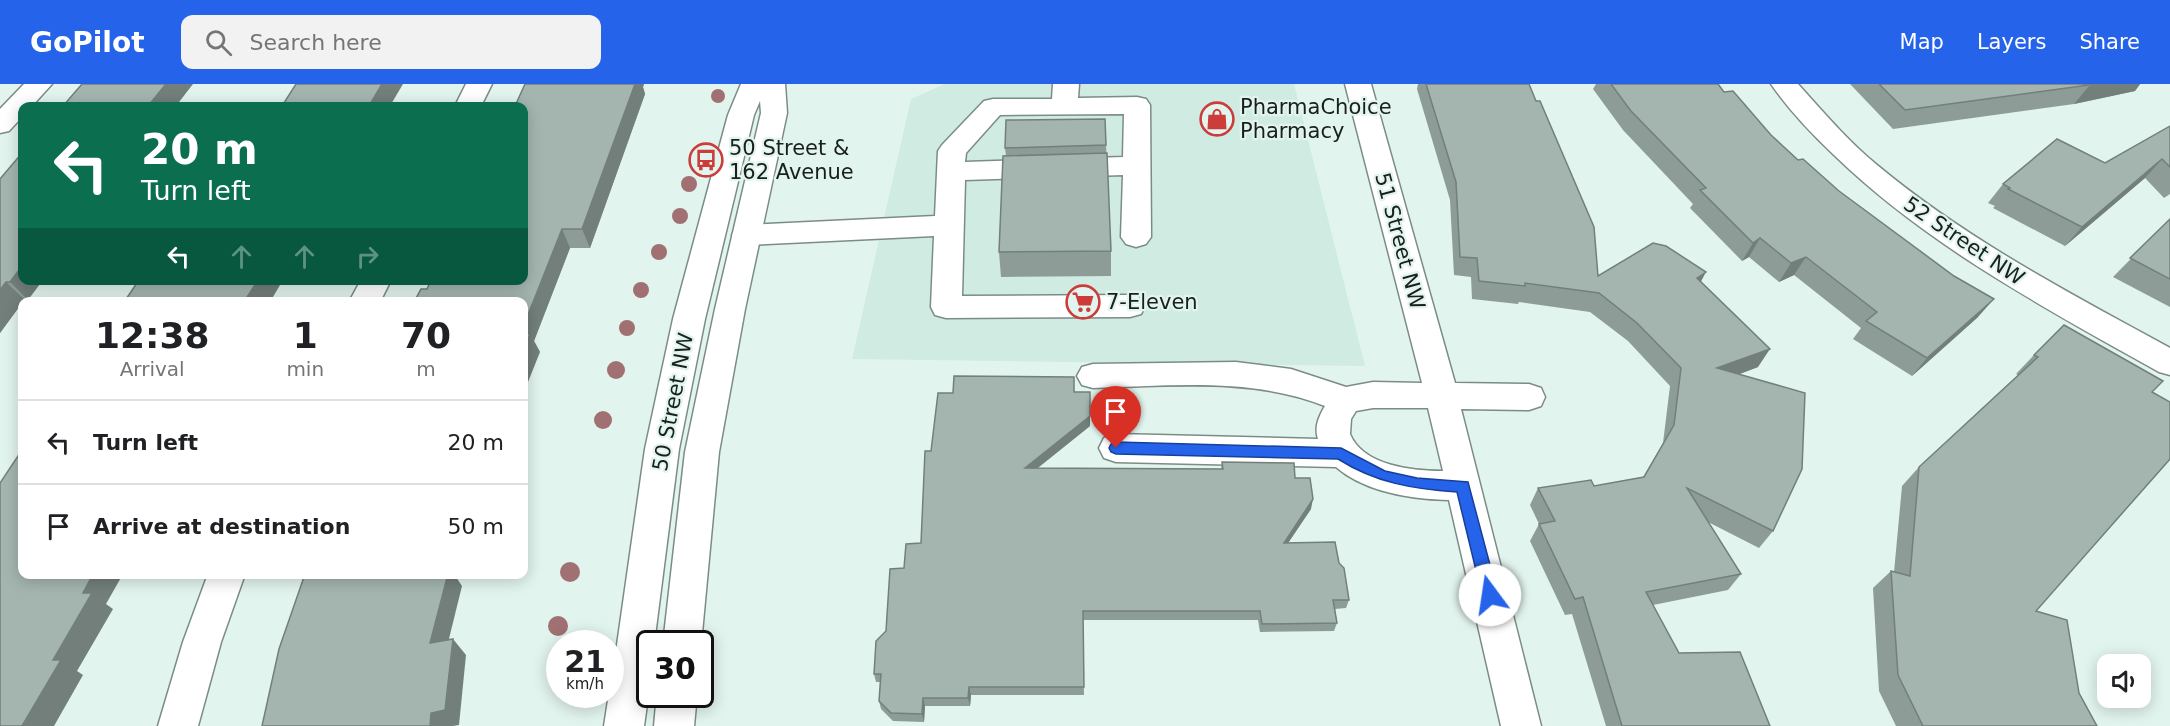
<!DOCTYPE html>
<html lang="en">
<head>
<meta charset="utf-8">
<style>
  :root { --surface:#fff; --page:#f2f2f2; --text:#202124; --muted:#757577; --line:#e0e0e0; --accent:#2563eb }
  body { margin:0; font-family:"DejaVu Sans",sans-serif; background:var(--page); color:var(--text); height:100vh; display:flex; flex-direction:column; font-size:22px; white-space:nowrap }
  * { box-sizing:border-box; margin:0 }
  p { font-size:20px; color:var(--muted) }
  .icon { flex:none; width:33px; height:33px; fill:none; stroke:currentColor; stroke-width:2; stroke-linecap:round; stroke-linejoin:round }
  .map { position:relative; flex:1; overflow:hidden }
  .sheet { position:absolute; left:18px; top:213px; width:510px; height:282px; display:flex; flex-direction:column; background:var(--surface); border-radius:12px; box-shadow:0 3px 15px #0003 }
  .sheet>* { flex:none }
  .banner { position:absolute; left:18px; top:18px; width:510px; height:183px; border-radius:12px; box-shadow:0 3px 15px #0003; background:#0b6e4f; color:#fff; overflow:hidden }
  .tools { position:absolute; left:2097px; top:570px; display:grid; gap:12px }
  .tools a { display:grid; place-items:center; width:54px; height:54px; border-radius:12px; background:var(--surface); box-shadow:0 3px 15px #0003; font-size:30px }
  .speed { position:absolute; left:546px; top:546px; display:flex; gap:12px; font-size:30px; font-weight:700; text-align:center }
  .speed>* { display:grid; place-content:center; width:78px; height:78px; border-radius:50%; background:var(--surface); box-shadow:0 3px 15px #0003; line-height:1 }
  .speed small { font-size:15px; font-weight:400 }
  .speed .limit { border:3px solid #111; border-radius:9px; background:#fff; color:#111 }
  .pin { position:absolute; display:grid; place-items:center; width:51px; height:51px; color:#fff; margin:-62px -26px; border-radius:50% 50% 50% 0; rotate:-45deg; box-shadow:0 0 6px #0007 }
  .pin .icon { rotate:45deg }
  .me { position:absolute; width:66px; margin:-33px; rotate:346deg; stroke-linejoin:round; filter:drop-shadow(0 0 4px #0008) }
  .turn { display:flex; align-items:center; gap:21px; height:126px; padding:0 24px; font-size:27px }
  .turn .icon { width:78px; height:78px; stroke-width:2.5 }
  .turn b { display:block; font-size:42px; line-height:51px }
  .lanes { display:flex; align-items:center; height:57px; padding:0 24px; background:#0003; justify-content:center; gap:30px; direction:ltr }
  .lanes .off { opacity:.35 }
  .eta { display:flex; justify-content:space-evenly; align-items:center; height:102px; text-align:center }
  .eta b { font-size:36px; font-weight:800; line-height:42px }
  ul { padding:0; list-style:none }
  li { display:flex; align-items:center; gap:18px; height:84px; padding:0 24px; border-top:2px solid var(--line) }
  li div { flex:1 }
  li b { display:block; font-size:22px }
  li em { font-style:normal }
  header { display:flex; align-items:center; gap:36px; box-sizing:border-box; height:84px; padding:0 30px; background:var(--accent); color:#fff }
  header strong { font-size:28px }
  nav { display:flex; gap:33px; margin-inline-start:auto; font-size:21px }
  .search { width:420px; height:54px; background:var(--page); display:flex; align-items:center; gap:15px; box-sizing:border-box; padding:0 21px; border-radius:12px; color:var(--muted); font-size:22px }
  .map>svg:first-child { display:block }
  .built { fill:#cfebe2 }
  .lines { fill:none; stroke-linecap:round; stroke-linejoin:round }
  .minor-casing { stroke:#7b8c87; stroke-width:3 }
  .major-casing { stroke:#7b8c87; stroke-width:3 }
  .minor { fill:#fff; fill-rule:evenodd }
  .major { fill:#fff; fill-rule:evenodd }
  .tree { fill:#a17073 }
  .wall { fill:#8d9c97 }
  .shaded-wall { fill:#737f7b }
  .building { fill:#a4b5b0; stroke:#737f7b; stroke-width:1.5 }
  .route { fill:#2563eb; stroke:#184099; stroke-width:1.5 }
  .labels { text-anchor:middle; stroke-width:4.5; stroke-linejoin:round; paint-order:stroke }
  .poi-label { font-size:21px; fill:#181f1c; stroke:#e2f4ee; text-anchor:start }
  .street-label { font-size:21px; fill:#181f1c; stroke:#e2f4ee }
</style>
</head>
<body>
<header>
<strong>GoPilot</strong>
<div class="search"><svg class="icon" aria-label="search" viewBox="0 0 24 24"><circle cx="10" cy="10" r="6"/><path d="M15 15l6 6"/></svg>Search here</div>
<nav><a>Map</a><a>Layers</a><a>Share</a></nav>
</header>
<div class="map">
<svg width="2170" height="642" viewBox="0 0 2170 642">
  <rect width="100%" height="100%" fill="#e2f4ee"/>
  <polygon class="built" points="945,0 1294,0 1365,282 852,275 911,15"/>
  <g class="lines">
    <defs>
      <g id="minor">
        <polygon points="24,0 52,0 32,22 22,22 22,33 9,47 0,49 0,25"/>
        <polygon points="466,0 492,0 481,22 455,22"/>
        <path d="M 1053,0 L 1079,0 L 1078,14 L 1137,13 L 1146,15 L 1150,21 L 1151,153 L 1146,160 L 1136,163 L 1126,160 L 1121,153 L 1123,91 L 965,96 L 962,212 L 1130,211 L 1141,214 L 1145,222 L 1141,230 L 1130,233 L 946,234 L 935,231 L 931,223 L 934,152 L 747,161 L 737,158 L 732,151 L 737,144 L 747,141 L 935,132 L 938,67 L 942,61 L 984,17 L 993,15 L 1052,15 ZM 1124,30 L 1123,73 L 965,78 L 966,69 L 1000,31 Z"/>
        <path d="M 1345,0 L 1371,0 L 1455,299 L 1529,300 L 1541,304 L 1545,313 L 1541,322 L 1529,326 L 1461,325 L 1541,642 L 1501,642 L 1449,416 C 1411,415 1365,408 1336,383 L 1116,378 L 1104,374 L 1099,364 L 1104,354 L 1116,350 L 1318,355 C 1314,343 1319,332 1325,322 C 1252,293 1170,302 1093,304 L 1082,301 L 1077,292 L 1082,283 L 1093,280 L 1236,278 L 1291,285 L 1346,303 L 1373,298 L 1422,299 ZM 1373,324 L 1428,324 L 1443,387 C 1413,387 1363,382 1350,350 L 1351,335 L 1356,327 Z"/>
        <path d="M 1771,0 L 1798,0 C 1823,28 1848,57 1877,81 C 1966,155 2069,209 2170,264 L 2170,291 L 2159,288 C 2045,224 1928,162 1834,71 C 1812,50 1789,26 1771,0 Z"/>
        <polygon points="361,196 391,196 380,218 349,218"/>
        <polygon points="208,490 245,490 221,558 198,642 158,642 183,558"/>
      </g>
      <g id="major">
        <polygon points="741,0 785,0 787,29 745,225 719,368 701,560 663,560 685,368 715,225 761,29 760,17 754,31 705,235 679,365 654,560 650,560 650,599 644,642 604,642 609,610 610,610 645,365 673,235 728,31"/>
        <polygon points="657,610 697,610 694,642 654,642"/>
      </g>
    </defs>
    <use href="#minor" class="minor-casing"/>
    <use href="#major" class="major-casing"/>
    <use href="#minor" class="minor"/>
    <use href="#major" class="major"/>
  </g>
  <g class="tree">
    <circle cx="718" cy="12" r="7"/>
    <circle cx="689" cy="100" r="8"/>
    <circle cx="680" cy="132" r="8"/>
    <circle cx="659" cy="168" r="8"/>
    <circle cx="641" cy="206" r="8"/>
    <circle cx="627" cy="244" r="8"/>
    <circle cx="616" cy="286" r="9"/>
    <circle cx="603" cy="336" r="9"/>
    <circle cx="570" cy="488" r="10"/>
    <circle cx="558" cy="542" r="10"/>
  </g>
  <g class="wall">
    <polygon points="525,0 644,0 643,3 645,10 590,164 570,164 534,257 540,268 427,205 524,196"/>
    <polygon points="1418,0 1529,0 1598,192 1701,197 1758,283 1739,290 1773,447 1759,464 1708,438 1741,490 1728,506 1653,521 1679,569 1770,642 1606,642 1572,530 1565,531 1530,457 1539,440 1530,421 1538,404 1594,402 1643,393 1663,359 1670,302 1628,257 1590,228 1519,218 1518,220 1472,215 1471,193 1454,191 1450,116 1417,5"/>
    <polygon points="1596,0 1718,0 1724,8 1798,76 1978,233 1912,292 1853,255 1861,244 1794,191 1779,198 1749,173 1742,177 1690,124 1693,120 1623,46 1593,5"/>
    <polygon points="1850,0 2140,0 2135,7 2074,20 1893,45"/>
    <polygon points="2170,42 2170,110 2164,114 2145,94 2065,162 1993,124 1995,122 1988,119 2003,100 2105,79"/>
    <polygon points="1106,61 1111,167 1111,192 1001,193 999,168 1006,72 1005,64"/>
    <polygon points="0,95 28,216 25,216 22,218 22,219 0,249"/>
    <polygon points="2170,135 2170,223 2113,193"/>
    <polygon points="2034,271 2152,308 2036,527 2097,642 1896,642 1879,607 1873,504 1891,487 1894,488 1902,402 1919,383 2018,291 2016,290"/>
    <polygon points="1090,342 1038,384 1221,385 1222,378 1295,394 1311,425 1288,459 1339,479 1349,516 1346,524 1335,525 1337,539 1334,547 1260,548 1258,536 1083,536 1084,611 971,611 970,622 925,622 924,638 893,637 881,625 879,617 880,598 876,598 874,590 904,484 921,459 931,367"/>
  </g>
  <g class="shaded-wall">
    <polygon points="166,0 193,0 176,22 148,22"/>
    <polygon points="382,0 403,0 390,22 369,22"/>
    <polygon points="635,0 644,0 643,3 645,10 590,164 582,145"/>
    <polygon points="2096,0 2140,0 2135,7 2074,20 2089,2"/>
    <polygon points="2162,75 2145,94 2065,162 2082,143"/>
    <polygon points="562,145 570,164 534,257 540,268 524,308 524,241"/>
    <polygon points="1760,154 1749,173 1742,177 1753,159"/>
    <polygon points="1806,173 1794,191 1779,198 1791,179"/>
    <polygon points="22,182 22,196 43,196 28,216 10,198"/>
    <polygon points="1706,188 1696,207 1697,194"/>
    <polygon points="258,196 283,196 270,218 244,218"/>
    <polygon points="6,198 25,216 22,218 22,219 0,249 0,206"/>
    <polygon points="1994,215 1978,233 1912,292 1927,274"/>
    <polygon points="1770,265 1758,283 1706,303 1717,284"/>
    <polygon points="1090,332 1090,342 1026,393 1025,384"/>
    <polygon points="1313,415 1311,425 1282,468 1284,459"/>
    <polygon points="93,490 123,490 106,520 113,525 77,587 83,591 54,642 22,642 83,509"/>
    <polygon points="448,490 454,490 462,502 444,575 430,559"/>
    <polygon points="453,555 466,571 459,641 453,642 430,642 431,629"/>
    <polygon points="969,603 971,611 970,622 968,614"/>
    <polygon points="923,614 925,622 924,638 922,630"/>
  </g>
  <g class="building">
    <polygon points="82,0 166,0 148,22 63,22"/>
    <polygon points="296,0 382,0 369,22 282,22"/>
    <polygon points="525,0 635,0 582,145 562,145 524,241 524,218 414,218 421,205 427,205 431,196 524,196 524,22 515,22"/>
    <polygon points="1426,0 1529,0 1536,17 1540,17 1594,143 1598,192 1653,159 1666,162 1706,188 1697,194 1770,265 1717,284 1805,309 1802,385 1773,447 1687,404 1741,490 1646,508 1679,569 1740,568 1770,642 1622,642 1583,513 1575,515 1539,440 1555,437 1538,404 1591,396 1594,402 1644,393 1674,341 1681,284 1637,239 1599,209 1525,199 1525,202 1479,197 1477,174 1460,173 1456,98"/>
    <polygon points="1611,0 1718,0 1724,8 1733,7 1771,51 1798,76 1803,75 1839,107 1954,192 1994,215 1927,274 1866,237 1877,228 1806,173 1791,179 1760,154 1753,159 1700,106 1706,104 1631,27"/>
    <polygon points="1879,0 2096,0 1905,26"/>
    <polygon points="1105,35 1106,61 1005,64 1006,36"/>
    <polygon points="2170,42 2170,83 2162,75 2082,143 2008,105 2010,104 2003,100 2057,55 2105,79"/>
    <polygon points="22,69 22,182 10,198 6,198 0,206 0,95"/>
    <polygon points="1107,69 1111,167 999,168 1003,72"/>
    <polygon points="2170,135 2170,195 2130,174"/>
    <polygon points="139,196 258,196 244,218 124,218"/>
    <polygon points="2064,241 2163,297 2152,308 2170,318 2170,375 2036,527 2067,536 2079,609 2097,642 1923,642 1898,591 1891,487 1910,492 1919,383 2038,273 2034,271"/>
    <polygon points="524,250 530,250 524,265"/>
    <polygon points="954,292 1074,293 1074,308 1090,308 1090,332 1025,384 1223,385 1222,378 1294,379 1295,394 1310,394 1313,415 1284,459 1335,458 1339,479 1344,484 1349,516 1333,516 1337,539 1262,540 1260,527 1083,527 1084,603 969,603 968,614 923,614 922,630 891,629 879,617 881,590 874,590 876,557 886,547 890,485 904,484 906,460 921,459 925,367 931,367 938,309 953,309"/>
    <polygon points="22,366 22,490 93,490 83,509 92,509 53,576 61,576 22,642 0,642 0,399"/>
    <polygon points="305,490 448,490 430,559 453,555 445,626 431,629 430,642 262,642 279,565"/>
  </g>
  <path class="route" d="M 1116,358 L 1341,364 L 1385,387 L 1417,394 L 1468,398 L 1498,511 L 1495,516 L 1490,518 L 1484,516 L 1482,511 L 1457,408 C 1413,405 1376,399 1338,375 L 1116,370 L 1111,368 L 1109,364 L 1111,360 Z"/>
  <defs>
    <symbol id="shop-ring" viewBox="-11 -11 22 22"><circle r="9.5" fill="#e2f4ee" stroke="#cb3c3b" stroke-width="1.5"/><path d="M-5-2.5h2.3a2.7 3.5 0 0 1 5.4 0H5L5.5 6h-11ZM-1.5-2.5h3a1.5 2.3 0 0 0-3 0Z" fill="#cb3c3b"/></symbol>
    <symbol id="bus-ring" viewBox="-11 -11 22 22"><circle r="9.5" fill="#e2f4ee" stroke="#cb3c3b" stroke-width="1.5"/><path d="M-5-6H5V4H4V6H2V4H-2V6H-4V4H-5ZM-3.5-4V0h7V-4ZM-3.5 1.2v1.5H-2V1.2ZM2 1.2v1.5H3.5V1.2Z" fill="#cb3c3b"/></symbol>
    <symbol id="supermarket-ring" viewBox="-11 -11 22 22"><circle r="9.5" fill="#e2f4ee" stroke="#cb3c3b" stroke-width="1.5"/><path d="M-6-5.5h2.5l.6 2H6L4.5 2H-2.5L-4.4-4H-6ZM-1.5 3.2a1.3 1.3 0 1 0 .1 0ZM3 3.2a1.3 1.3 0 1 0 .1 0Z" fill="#cb3c3b"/></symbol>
  </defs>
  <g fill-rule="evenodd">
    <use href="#shop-ring" x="1198" y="16" width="38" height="38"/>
    <use href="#bus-ring" x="687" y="57" width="38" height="38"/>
    <use href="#supermarket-ring" x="1064" y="199" width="38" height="38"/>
  </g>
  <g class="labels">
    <g class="poi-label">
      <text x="1240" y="30">PharmaChoice<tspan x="1240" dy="24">Pharmacy</tspan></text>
      <text x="729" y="71">50 Street &amp;<tspan x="729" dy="24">162 Avenue</tspan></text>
      <text x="1106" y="225">7-Eleven</text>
    </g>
    <g class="street-label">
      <text transform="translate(1400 157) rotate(75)" y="7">51 Street NW</text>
      <text transform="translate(1964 157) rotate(34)" y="7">52 Street NW</text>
      <text transform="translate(673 318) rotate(-79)" y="7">50 Street NW</text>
    </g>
  </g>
</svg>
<div class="tools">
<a><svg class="icon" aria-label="sound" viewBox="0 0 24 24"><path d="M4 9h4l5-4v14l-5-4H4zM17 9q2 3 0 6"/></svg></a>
</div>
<div class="speed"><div>21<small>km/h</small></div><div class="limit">30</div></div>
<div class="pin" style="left:1116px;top:364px;background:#d93025"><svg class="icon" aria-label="arrive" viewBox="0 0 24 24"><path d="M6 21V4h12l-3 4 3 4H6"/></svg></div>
<svg class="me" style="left:1490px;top:511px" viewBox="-20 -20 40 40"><circle r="19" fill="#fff"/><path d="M0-13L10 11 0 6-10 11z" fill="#2563eb"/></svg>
<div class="banner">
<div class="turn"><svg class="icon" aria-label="left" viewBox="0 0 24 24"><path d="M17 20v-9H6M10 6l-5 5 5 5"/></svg><div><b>20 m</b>Turn left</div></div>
<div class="lanes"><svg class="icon" aria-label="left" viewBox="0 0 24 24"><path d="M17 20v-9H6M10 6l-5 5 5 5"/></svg><svg class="icon off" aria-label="ahead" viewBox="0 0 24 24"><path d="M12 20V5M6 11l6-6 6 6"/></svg><svg class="icon off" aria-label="ahead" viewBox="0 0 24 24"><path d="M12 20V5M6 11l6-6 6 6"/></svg><svg class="icon off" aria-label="right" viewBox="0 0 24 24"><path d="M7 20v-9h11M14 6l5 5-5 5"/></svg></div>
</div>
<section class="sheet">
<div class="eta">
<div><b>12:38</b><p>Arrival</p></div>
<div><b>1</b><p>min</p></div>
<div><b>70</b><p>m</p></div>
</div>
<ul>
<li><svg class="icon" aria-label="left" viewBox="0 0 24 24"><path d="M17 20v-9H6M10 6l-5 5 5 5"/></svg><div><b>Turn left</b></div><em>20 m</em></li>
<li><svg class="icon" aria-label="arrive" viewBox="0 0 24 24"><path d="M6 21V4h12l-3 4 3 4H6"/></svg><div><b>Arrive at destination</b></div><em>50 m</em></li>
</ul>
</section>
</div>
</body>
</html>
